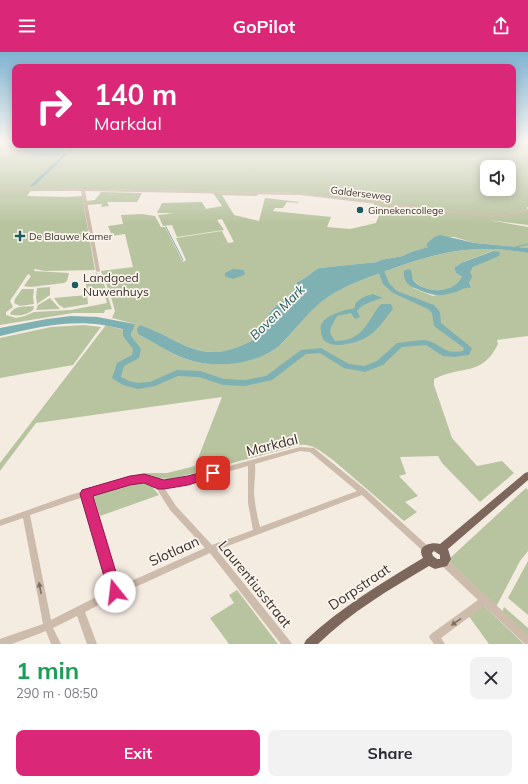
<!DOCTYPE html>
<html lang="en">
<head>
<meta charset="utf-8">
<style>
  :root { --surface:#fff; --page:#f2f2f3; --text:#2b2b33; --muted:#7c7c81; --accent:#db2777 }
  body { margin:0; font-family:Mulish,sans-serif; background:var(--page); color:var(--text); height:100vh; display:flex; flex-direction:column; font-size:15px; white-space:nowrap }
  * { box-sizing:border-box; margin:0 }
  p { font-size:13px; color:var(--muted) }
  .icon { flex:none; width:22px; height:22px; fill:none; stroke:currentColor; stroke-width:2; stroke-linecap:round; stroke-linejoin:round }
  .map { position:relative; height:592px; overflow:hidden }
  .details { display:flex; flex-direction:column; background:var(--surface); flex:1 }
  .details>* { flex:none }
  .top-card { position:absolute; left:12px; top:12px; width:504px; height:84px; border-radius:8px; box-shadow:0 2px 10px #0003; background:#db2777; color:#fff; overflow:hidden }
  .tools { position:absolute; left:480px; top:108px; display:grid; gap:8px }
  .tools a { display:grid; place-items:center; width:36px; height:36px; border-radius:8px; background:var(--surface); box-shadow:0 2px 10px #0003; font-size:20px }
  .pin { position:absolute; display:grid; place-items:center; width:34px; height:34px; color:#fff; margin:-17px; border-radius:8px; box-shadow:0 2px 6px #0006 }
  .me { position:absolute; width:44px; margin:-22px; rotate:344deg; stroke-linejoin:round; filter:drop-shadow(0 0 3px #0008) }
  .turn { display:flex; align-items:center; gap:14px; height:84px; padding:0 16px; font-size:18px }
  .turn .icon { width:52px; height:52px; stroke-width:2.5 }
  .turn b { display:block; font-size:28px; line-height:34px }
  .round { display:grid; place-items:center; flex:none; width:42px; height:42px; border-radius:8px; background:var(--page) }
  .summary { display:flex; align-items:center; justify-content:space-between; height:68px; padding:0 16px }
  h1 { font-size:24px; font-weight:700; line-height:30px; color:#1e9e55 }
  .action { display:flex; gap:8px; margin-top:auto; padding:8px 16px }
  .action a { flex:1; height:46px; border-radius:8px; background:var(--accent); color:#fff; font-size:16px; font-weight:700; line-height:46px; text-align:center }
  .action a+a { background:var(--page); color:var(--text) }
  header { display:flex; justify-content:space-between; align-items:center; height:52px; padding:0 16px; background:var(--accent); color:#fff; font-size:18px; font-weight:700 }
  .map>svg:first-child { display:block }
  .green { fill:#b8c4a0; fill-rule:evenodd }
  .water { fill:#7fb0b2 }
  .lines { fill:none; stroke-linecap:round; stroke-linejoin:round }
  .stream { stroke:#7fb0b2; stroke-width:1 }
  .river { fill:#7fb0b2; fill-rule:evenodd }
  .minor { fill:#cdbbac; fill-rule:evenodd }
  .major { fill:#7d675c; fill-rule:evenodd }
  .oneway { fill:#7d6f65 }
  .route { fill:#db2777; stroke:#8e194d }
  .poi-dot { fill:#1f5a5e; stroke:#fbf5ee; stroke-width:1.5 }
  .labels { text-anchor:middle; stroke-width:3.5; stroke-linejoin:round; paint-order:stroke }
  .far-street-label { font-size:10px; fill:#3b302b; stroke:#fbf5ee }
  .far-poi-label { font-size:10px; fill:#3b302b; stroke:#fbf5ee; text-anchor:start }
  .poi-label { font-size:12px; fill:#3b302b; stroke:#fbf5ee; text-anchor:start }
  .water-label { font-size:13px; font-style:italic; fill:#1f5a5e; stroke:#fbf5ee }
  .near-street-label { font-size:14px; fill:#3b302b; stroke:#fbf5ee }
</style>
</head>
<body>
<header><svg class="icon" aria-label="menu" viewBox="0 0 24 24"><path d="M4 6h16M4 12h16M4 18h16"/></svg>GoPilot<svg class="icon" aria-label="share" viewBox="0 0 24 24"><path d="M12 15V3M7 8l5-5 5 5M5 13v7h14v-7"/></svg></header>
<div class="map">
<svg width="528" height="592" viewBox="0 0 528 592">
  <rect width="100%" height="100%" fill="#f4ebe1"/>
  <g class="green">
    <path d="M 0,89 L 15,89 L 15,93 L 513,93 L 513,89 L 528,89 L 528,155 L 526,156 L 528,157 L 528,173 L 488,168 L 528,175 L 528,196 L 475,191 L 454,185 L 434,185 L 426,192 L 429,195 L 411,200 L 403,204 L 382,208 L 377,210 L 319,216 C 311,220 306,227 297,230 C 293,245 280,249 271,259 C 264,267 264,278 257,285 C 253,289 246,291 240,294 C 200,312 176,285 140,273 L 138,282 C 153,290 169,301 186,307 C 214,317 259,312 281,292 C 297,276 309,257 328,245 C 345,234 364,227 383,220 C 435,201 473,191 528,201 L 528,284 L 497,288 L 498,292 C 482,325 461,313 434,327 L 434,333 L 452,386 L 477,414 L 502,409 L 514,421 L 480,450 L 442,411 L 438,404 L 400,405 L 406,422 L 399,424 L 418,444 L 405,450 L 417,460 L 404,469 L 333,408 C 323,401 313,391 300,393 L 180,425 L 169,427 L 133,424 L 146,421 L 167,421 L 195,414 L 222,345 L 36,371 L 0,419 L 0,411 L 106,273 L 131,280 L 135,272 L 112,266 L 115,259 L 109,238 L 112,238 L 108,237 L 101,219 L 133,215 L 125,182 L 112,184 L 108,174 L 123,172 L 121,163 L 142,162 L 155,164 L 161,175 L 165,175 L 183,210 L 186,208 L 176,186 L 222,179 L 228,191 L 213,194 L 234,190 L 222,167 L 217,168 L 224,178 L 177,185 L 172,173 L 163,174 L 158,163 L 174,161 L 157,161 L 162,151 L 202,150 L 206,157 L 222,154 L 213,141 L 258,142 L 257,144 L 222,143 L 234,163 L 259,169 L 265,146 L 299,150 L 298,151 L 287,150 L 283,156 L 275,156 L 273,159 L 331,165 L 327,175 L 350,177 L 376,171 L 382,155 L 374,153 L 374,151 L 299,141 L 30,136 L 76,139 L 31,139 L 27,144 L 67,145 L 82,144 L 95,218 L 45,219 L 35,217 L 34,219 L 69,221 L 67,229 L 64,231 L 31,235 L 24,234 L 31,224 L 28,222 L 10,249 L 13,255 L 6,260 L 6,263 L 16,266 L 25,264 L 34,260 L 71,258 L 107,251 L 104,239 L 106,239 L 112,257 L 105,258 L 104,261 L 73,261 L 0,273 ZM 487,115 L 509,115 L 509,137 L 487,137 ZM 492,199 L 500,201 L 473,215 L 470,219 L 469,234 L 433,244 L 413,236 L 411,218 L 412,226 C 423,242 453,243 462,225 L 456,221 L 454,216 L 461,211 Z"/>
    <polygon points="101,140 142,141 137,150 107,150 109,154 101,155 102,152 87,153 86,149 95,148"/>
    <path d="M 95,220 C 102,223 103,231 106,237 L 86,241 L 86,229 L 81,228 L 99,226 Z"/>
    <polygon points="50,235 50,243 37,252 36,245 37,236"/>
    <polygon points="22,237 34,237 33,245 34,252 20,254 14,251 15,247"/>
    <polygon points="87,243 88,252 64,256 59,253 54,246"/>
    <polygon points="50,246 60,257 36,258 38,253"/>
    <path d="M 34,254 L 33,258 C 27,263 17,265 10,262 C 14,253 25,255 34,254 Z"/>
    <polygon points="84,273 101,275 73,313 0,326 0,286 51,275"/>
    <polygon points="143,429 148,430 159,443 100,464 93,442"/>
    <polygon points="526,436 528,438 528,499 520,509 496,555 448,508"/>
    <polygon points="528,509 528,563 508,546"/>
    <polygon points="237,538 278,592 229,592 210,566 234,551 229,543"/>
    <polygon points="483,553 524,592 489,592 468,563"/>
    <polygon points="504,555 528,576 528,584 502,560"/>
  </g>
  <g class="water">
    <polygon points="23,93 70,93 59,103 42,104 28,102 21,95"/>
    <polygon points="73,93 77,93 34,134 30,134"/>
    <path d="M 440,183 L 475,191 L 528,196 L 528,201 C 472,191 435,201 383,220 C 364,227 345,234 328,245 C 309,258 297,276 281,292 C 259,313 214,317 186,307 C 169,301 153,290 138,282 L 137,277 L 140,273 C 177,285 198,312 240,294 C 246,291 253,289 257,285 C 264,278 264,267 271,259 C 280,249 293,245 297,230 C 306,227 311,220 319,216 L 377,210 L 381,208 L 403,204 L 411,200 L 428,195 L 426,192 L 434,185 Z"/>
    <path d="M 493,199 L 500,200 L 499,204 L 473,215 L 470,220 L 472,225 L 469,231 L 471,236 C 464,235 462,238 456,240 C 438,245 434,244 417,237 C 407,234 403,228 404,219 L 408,217 L 411,218 L 413,228 C 425,242 453,242 462,225 L 456,221 L 454,216 L 461,211 Z"/>
    <polygon points="233,217 243,218 245,221 244,223 233,227 225,224 225,221"/>
    <path d="M 373,242 L 383,246 C 374,249 363,251 357,259 L 360,265 L 355,267 L 351,261 L 337,264 L 331,275 L 330,281 L 335,289 C 361,289 366,273 379,254 L 382,252 L 391,252 L 393,257 C 386,265 379,277 370,283 C 361,290 337,297 326,290 C 323,288 321,283 321,279 C 317,264 345,258 355,256 L 355,252 C 360,246 366,244 373,242 Z"/>
    <path d="M 71,264 L 97,265 L 135,272 L 132,280 C 82,264 48,273 0,284 L 0,276 L 47,267 Z"/>
  </g>
  <g class="lines">
    <g class="stream">
      <polyline points="166,175 183,208"/>
      <polyline points="516,195 528,192"/>
    </g>
    <path class="river" d="M 380,214 L 383,216 L 389,231 L 397,239 L 434,253 L 440,260 L 441,271 L 472,296 L 469,303 L 454,305 L 443,304 L 426,293 L 402,295 L 383,313 L 365,320 L 344,316 L 320,301 L 306,302 L 272,328 L 245,334 L 223,333 L 199,325 L 178,324 L 155,334 L 138,337 L 123,333 L 112,326 L 117,311 L 132,303 L 133,297 L 123,284 L 123,274 L 127,272 L 131,274 L 131,284 L 141,297 L 139,306 L 124,314 L 121,325 L 129,329 L 138,331 L 150,330 L 177,318 L 200,319 L 224,327 L 245,328 L 266,324 L 301,298 L 321,296 L 349,312 L 364,314 L 377,309 L 397,291 L 400,291 C 407,290 423,287 429,289 C 445,295 444,302 463,299 L 464,296 L 461,294 L 434,274 L 432,261 L 428,257 L 393,241 L 383,232 L 377,216 Z"/>
    <g class="minor">
      <polygon points="505,93 509,93 528,101 528,103"/>
      <polygon points="0,135 300,141 488,163 506,162 528,157 528,159 506,164 488,165 300,143 85,139 100,219 98,220 96,219 81,139 0,137"/>
      <path d="M 300,395 L 314,396 L 366,438 L 430,496 L 431,498 L 430,500 L 427,501 L 424,500 L 362,443 L 217,498 L 290,589 L 292,592 L 281,592 L 210,501 L 118,543 L 85,560 L 97,592 L 87,592 L 77,564 L 53,576 L 61,592 L 51,592 L 46,579 L 12,592 L 0,592 L 0,587 L 43,572 L 23,466 L 0,474 L 0,468 L 70,443 L 130,426 L 144,423 L 157,427 L 159,429 L 188,425 ZM 300,399 L 310,400 L 357,439 L 260,475 C 257,464 255,453 254,441 C 254,431 256,422 255,412 ZM 248,414 L 248,451 L 253,478 L 212,493 L 176,454 L 163,434 L 188,431 ZM 144,429 L 152,431 L 155,434 L 170,458 L 205,496 L 118,535 L 91,443 L 130,432 ZM 84,445 L 110,538 L 51,568 L 30,463 L 71,449 Z"/>
      <polygon points="444,506 447,507 528,583 528,592 525,592 484,554 441,586 445,592 434,592 429,585 431,582 478,548 441,513 440,510 441,507"/>
    </g>
    <path class="major" d="M 528,420 L 528,428 L 448,497 L 451,507 L 447,514 L 435,517 L 429,514 C 390,537 351,560 318,592 L 304,592 L 306,588 C 341,555 382,531 423,506 C 422,504 421,502 421,499 C 422,492 434,490 440,492 L 525,421 ZM 434,499 L 440,503 L 440,507 L 437,507 L 433,504 L 432,501 Z"/>
  </g>
  <defs><path id="oneway-solid" d="M-6-.8H1V-3.2L6.5 0L1 3.2V.8H-6Z"/></defs>
  <g class="oneway">
    <use href="#oneway-solid" transform="translate(40 536) rotate(-101)"/>
    <use href="#oneway-solid" transform="translate(456 570) rotate(145)"/>
  </g>
  <linearGradient id="sky" x2="0" y2="1"><stop stop-color="#7eb2d2"/><stop offset="0.52" stop-color="#faf6f2"/><stop offset="1" stop-color="#faf6f2" stop-opacity="0"/></linearGradient>
  <rect width="528" height="172" fill="url(#sky)"/>
  <polygon class="route" points="213,417 217,418 219,421 217,424 188,433 164,437 158,437 144,431 130,433 93,444 122,540 120,545 115,546 110,545 80,442 82,438 130,424 144,422 164,428 188,424"/>
  <g class="poi-dot">
    <circle cx="360" cy="158" r="4"/>
    <path d="M18 178h4v4h4v4h-4v4h-4v-4h-4v-4h4z"/>
    <circle cx="75" cy="233" r="4"/>
  </g>
  <g class="labels">
    <g class="far-street-label">
      <text transform="translate(361 141) rotate(7)" y="4">Galderseweg</text>
    </g>
    <g class="far-poi-label">
      <text x="368" y="162">Ginnekencollege</text>
      <text x="29" y="188">De Blauwe Kamer</text>
    </g>
    <g class="poi-label">
      <text x="83" y="230">Landgoed<tspan x="83" dy="14">Nuwenhuys</tspan></text>
    </g>
    <g class="water-label">
      <text transform="translate(277 260) rotate(-45)" y="5">Boven Mark</text>
    </g>
    <g class="near-street-label">
      <text transform="translate(272 393) rotate(-14)" y="5">Markdal</text>
      <text transform="translate(174 499) rotate(-24)" y="5">Slotlaan</text>
      <text transform="translate(255 532) rotate(51)" y="5">Laurentiusstraat</text>
      <text transform="translate(359 535) rotate(-34)" y="5">Dorpstraat</text>
    </g>
  </g>
</svg>
<div class="tools">
<a><svg class="icon" aria-label="sound" viewBox="0 0 24 24"><path d="M4 9h4l5-4v14l-5-4H4zM17 9q2 3 0 6"/></svg></a>
</div>
<div class="pin" style="left:213px;top:421px;background:#d93025"><svg class="icon" aria-label="arrive" viewBox="0 0 24 24"><path d="M6 21V4h12l-3 4 3 4H6"/></svg></div>
<svg class="me" style="left:115px;top:540px" viewBox="-20 -20 40 40"><circle r="19" fill="#fff"/><path d="M0-13L10 11 0 6-10 11z" fill="#db2777"/></svg>
<div class="top-card">
<div class="turn"><svg class="icon" aria-label="right" viewBox="0 0 24 24"><path d="M7 20v-9h11M14 6l5 5-5 5"/></svg><div><b>140 m</b>Markdal</div></div>
</div>
</div>
<section class="details">
<div class="summary"><div><h1>1 min</h1><p>290 m · 08:50</p></div><a class="round"><svg class="icon" aria-label="close" viewBox="0 0 24 24"><path d="M6 6l12 12M18 6L6 18"/></svg></a></div>
<div class="action"><a>Exit</a><a>Share</a></div>
</section>
</body>
</html>
